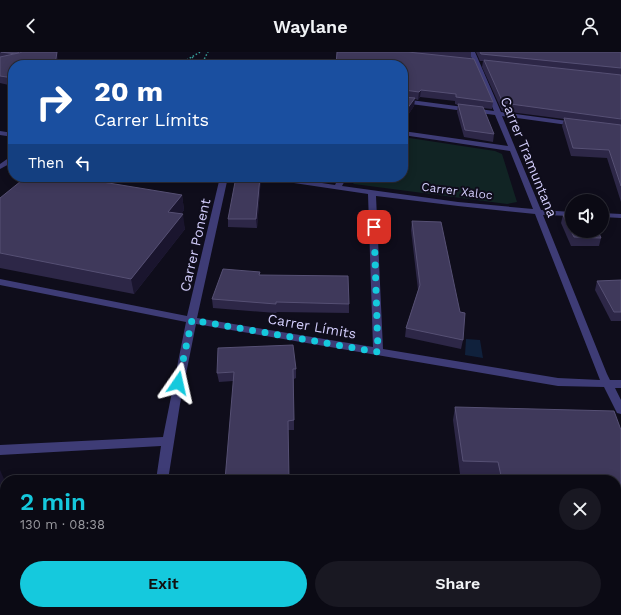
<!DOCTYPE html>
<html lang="en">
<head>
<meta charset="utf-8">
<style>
  :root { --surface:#0b0a14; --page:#191822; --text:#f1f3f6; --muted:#9a9aa0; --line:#2b2b34; --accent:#15c9dd }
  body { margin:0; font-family:"Work Sans",sans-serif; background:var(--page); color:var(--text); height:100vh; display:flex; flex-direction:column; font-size:15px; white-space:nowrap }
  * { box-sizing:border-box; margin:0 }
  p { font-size:13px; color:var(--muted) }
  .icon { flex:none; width:22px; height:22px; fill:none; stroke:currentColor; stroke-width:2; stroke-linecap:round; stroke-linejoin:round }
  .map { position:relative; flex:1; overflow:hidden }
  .sheet { position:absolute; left:0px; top:423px; width:621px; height:140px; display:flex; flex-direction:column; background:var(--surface); border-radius:16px 16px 0 0; box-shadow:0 2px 10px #0003,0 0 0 1px var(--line) }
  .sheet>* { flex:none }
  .hud { position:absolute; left:8px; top:8px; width:400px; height:122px; border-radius:16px; box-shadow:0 2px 10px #0003,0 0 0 1px var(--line); background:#1a4fa0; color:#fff; overflow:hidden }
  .controls { position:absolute; left:565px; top:142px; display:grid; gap:8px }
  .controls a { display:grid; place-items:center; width:44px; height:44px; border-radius:50%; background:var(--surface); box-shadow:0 2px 10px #0003,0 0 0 1px var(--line); font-size:20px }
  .pin { position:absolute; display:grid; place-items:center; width:34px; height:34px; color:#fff; margin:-17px; border-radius:8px; box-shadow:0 2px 6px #0006 }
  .me { position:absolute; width:44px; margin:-22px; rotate:11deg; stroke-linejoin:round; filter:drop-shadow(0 0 3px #0008) }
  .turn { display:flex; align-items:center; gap:14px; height:84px; padding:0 20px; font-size:18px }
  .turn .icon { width:52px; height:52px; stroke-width:2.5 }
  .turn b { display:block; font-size:28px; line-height:34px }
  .then { display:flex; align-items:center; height:38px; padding:0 20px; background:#0003; gap:8px; font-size:15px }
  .round { display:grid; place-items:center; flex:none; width:42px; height:42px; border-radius:21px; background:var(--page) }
  .headline { display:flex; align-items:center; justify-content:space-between; height:68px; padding:0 20px }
  h1 { font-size:24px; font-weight:600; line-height:30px; color:var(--accent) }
  .button { display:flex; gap:8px; margin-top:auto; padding:8px 20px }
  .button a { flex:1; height:46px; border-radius:24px; background:var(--accent); color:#111; font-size:16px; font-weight:600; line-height:46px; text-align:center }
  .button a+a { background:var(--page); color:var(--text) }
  header { display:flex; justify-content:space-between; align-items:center; height:52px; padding:0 20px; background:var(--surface); font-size:18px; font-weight:600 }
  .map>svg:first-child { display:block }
  .green { fill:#112424 }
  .water { fill:#10213c }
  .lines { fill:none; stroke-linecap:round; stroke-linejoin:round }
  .path { stroke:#38a29b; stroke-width:1.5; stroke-dasharray:1.5 2; stroke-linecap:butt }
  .minor { fill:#3e3c76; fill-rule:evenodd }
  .wall { fill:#2d2747 }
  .shaded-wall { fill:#1a152e }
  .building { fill:#3f395b; stroke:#565074 }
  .route { stroke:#15c9dd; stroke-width:7; stroke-dasharray:0 12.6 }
  .labels { text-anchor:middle; stroke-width:4; stroke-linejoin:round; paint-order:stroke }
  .far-street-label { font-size:12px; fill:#d1ccfa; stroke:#0f0d1b }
  .street-label { font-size:14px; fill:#d1ccfa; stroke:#0f0d1b }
</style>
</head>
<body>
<header><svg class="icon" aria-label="back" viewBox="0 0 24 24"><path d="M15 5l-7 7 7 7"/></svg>Waylane<svg class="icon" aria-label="person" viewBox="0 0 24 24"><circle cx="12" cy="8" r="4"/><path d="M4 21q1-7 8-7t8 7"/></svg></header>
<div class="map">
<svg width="621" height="563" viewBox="0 0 621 563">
  <rect width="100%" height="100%" fill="#0f0d1b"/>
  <polygon class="green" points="403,85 495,99 502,102 517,150 507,152 354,132 349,128 351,125 403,125"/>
  <polygon class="water" points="466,287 480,288 483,306 465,303"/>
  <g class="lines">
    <g class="path">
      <polyline points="193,5 191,7 194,13"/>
      <polyline points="182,13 185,9 200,0"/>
      <polyline points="201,13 208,0"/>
    </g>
    <g class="minor">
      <path d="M 469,0 L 475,0 L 501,60 L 575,70 L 578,72 L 575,74 L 502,64 L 541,158 L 572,160 L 572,164 L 543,163 L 607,322 L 610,328 L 621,328 L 621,336 L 615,336 L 621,348 L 621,362 L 617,361 L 604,335 L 558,334 L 196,272 L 180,352 L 168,428 L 156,428 L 161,394 L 0,403 L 0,393 L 163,385 L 186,270 L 0,233 L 0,227 L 187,264 L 220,125 L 228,125 L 197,266 L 373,295 L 368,142 L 267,127 L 263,125 L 282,125 L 335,133 L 339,125 L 347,125 L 342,134 L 458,150 L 533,157 L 510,99 L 403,83 L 403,79 L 508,94 L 495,63 L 403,51 L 403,47 L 494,59 ZM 376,144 L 458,154 L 535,162 L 600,328 L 558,326 L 383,297 Z"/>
      <polygon points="0,79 13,81 13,85 0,83"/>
      <polygon points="10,105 13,105 13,110 0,117 0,112"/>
      <polygon points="602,161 621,162 621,166 602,165"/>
      <polygon points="136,558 150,558 149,563 135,563"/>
    </g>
  </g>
  <g class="wall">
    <polygon points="0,0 58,7 13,13 13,34 0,31"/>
    <polygon points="337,0 471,0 471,7 493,50 492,57 483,56 494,82 493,90 464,85 457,60 458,53 455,52 455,49 420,45 418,48 415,47 414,54 404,69 403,69 403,13"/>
    <polygon points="476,0 621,0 621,150 607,106 571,104 562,74 564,67 502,59 482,15 483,9 480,9"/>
    <polygon points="261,125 257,176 228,175 228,167"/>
    <polygon points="182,143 184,158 181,162 185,177 134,242 0,216 0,146"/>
    <polygon points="563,163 601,186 599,194 571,194 561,171"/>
    <polygon points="412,169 463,288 461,297 405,285 406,276 418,238 411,178"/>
    <polygon points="261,223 349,252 349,261 277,260 276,261 213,256 212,247"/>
    <polygon points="621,228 621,269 611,269 595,238 597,229"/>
    <polygon points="296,317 296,326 294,327 294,378 288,378 233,329 219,330 217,321"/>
    <polygon points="455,355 621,378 621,450 616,449 616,428 496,428 495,423 460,422 453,368"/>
    <polygon points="521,558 578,558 581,563 524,563"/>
  </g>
  <g class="shaded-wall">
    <polygon points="57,0 58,7 57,13 55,13"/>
    <polygon points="421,38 420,45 418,48 419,40"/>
    <polygon points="415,46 414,54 404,69 404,61"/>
    <polygon points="260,125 261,125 257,176 256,167"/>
    <polygon points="182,143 184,158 170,175 168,160"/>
    <polygon points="183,162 185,177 134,242 131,227"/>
    <polygon points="0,418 4,427 0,442"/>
  </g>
  <g class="building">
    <polygon points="1,0 19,0 18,1 16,2"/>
    <polygon points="23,0 57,0 55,13 13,13 13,26 0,24 0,5"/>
    <polygon points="337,0 408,0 474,7 493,50 456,45 456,42 421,38 419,40 404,38 403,39 403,13 336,13"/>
    <polygon points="480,0 621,0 621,16 481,2"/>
    <polygon points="484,8 621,23 621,67 503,51"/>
    <polygon points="403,45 415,46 404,61 403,61"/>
    <polygon points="458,52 483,55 494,82 465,78"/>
    <polygon points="564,66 621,73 621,134 609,98 573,96"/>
    <polygon points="26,125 72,125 182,143 168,160 183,162 131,227 0,201 0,146"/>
    <polygon points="236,125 260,125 256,167 228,167"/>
    <polygon points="563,163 572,163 572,179 598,179 601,186 574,185"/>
    <polygon points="412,169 441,170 460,260 465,261 463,288 406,276 420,233"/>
    <polygon points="223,217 260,220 259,223 348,224 349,252 276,250 276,252 212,247"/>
    <polygon points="621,228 621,260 614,260 597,229"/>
    <polygon points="293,293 296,317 293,317 294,368 288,369 289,428 225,428 234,320 217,321 218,296"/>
    <polygon points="455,355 614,359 621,378 621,436 616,436 616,428 502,428 498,410 463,409"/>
    <polygon points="189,558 239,558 239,563 188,563"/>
    <polygon points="322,558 438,558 439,563 322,563"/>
    <polygon points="528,558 578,558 581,563 531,563"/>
  </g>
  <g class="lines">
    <polyline class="route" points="178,331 192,268 378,300 374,175"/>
  </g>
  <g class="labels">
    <g class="far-street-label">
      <text transform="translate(457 139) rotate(7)" y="4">Carrer Xaloc</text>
    </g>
    <g class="street-label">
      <text transform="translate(529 105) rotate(68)" y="5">Carrer Tramuntana</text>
      <text transform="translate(195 193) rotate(-77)" y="5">Carrer Ponent</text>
      <text transform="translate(312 274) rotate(10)" y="5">Carrer Límits</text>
    </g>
  </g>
</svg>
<div class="controls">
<a><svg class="icon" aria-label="sound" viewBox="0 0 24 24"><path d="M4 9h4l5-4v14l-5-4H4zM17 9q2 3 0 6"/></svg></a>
</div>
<div class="pin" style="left:374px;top:175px;background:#d93025"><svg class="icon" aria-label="arrive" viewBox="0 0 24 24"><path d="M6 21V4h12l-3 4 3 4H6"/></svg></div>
<svg class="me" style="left:178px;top:331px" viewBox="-20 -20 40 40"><path d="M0-17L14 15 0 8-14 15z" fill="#15c9dd" stroke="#fff" stroke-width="4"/></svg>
<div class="hud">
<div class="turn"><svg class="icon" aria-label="right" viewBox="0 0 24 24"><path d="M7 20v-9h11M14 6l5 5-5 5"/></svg><div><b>20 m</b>Carrer Límits</div></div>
<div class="then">Then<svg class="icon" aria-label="left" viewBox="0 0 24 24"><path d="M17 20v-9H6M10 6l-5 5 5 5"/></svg></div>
</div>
<section class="sheet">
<div class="headline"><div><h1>2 min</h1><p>130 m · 08:38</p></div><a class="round"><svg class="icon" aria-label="close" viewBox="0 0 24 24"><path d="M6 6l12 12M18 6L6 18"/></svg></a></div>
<div class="button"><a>Exit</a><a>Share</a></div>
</section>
</div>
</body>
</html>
